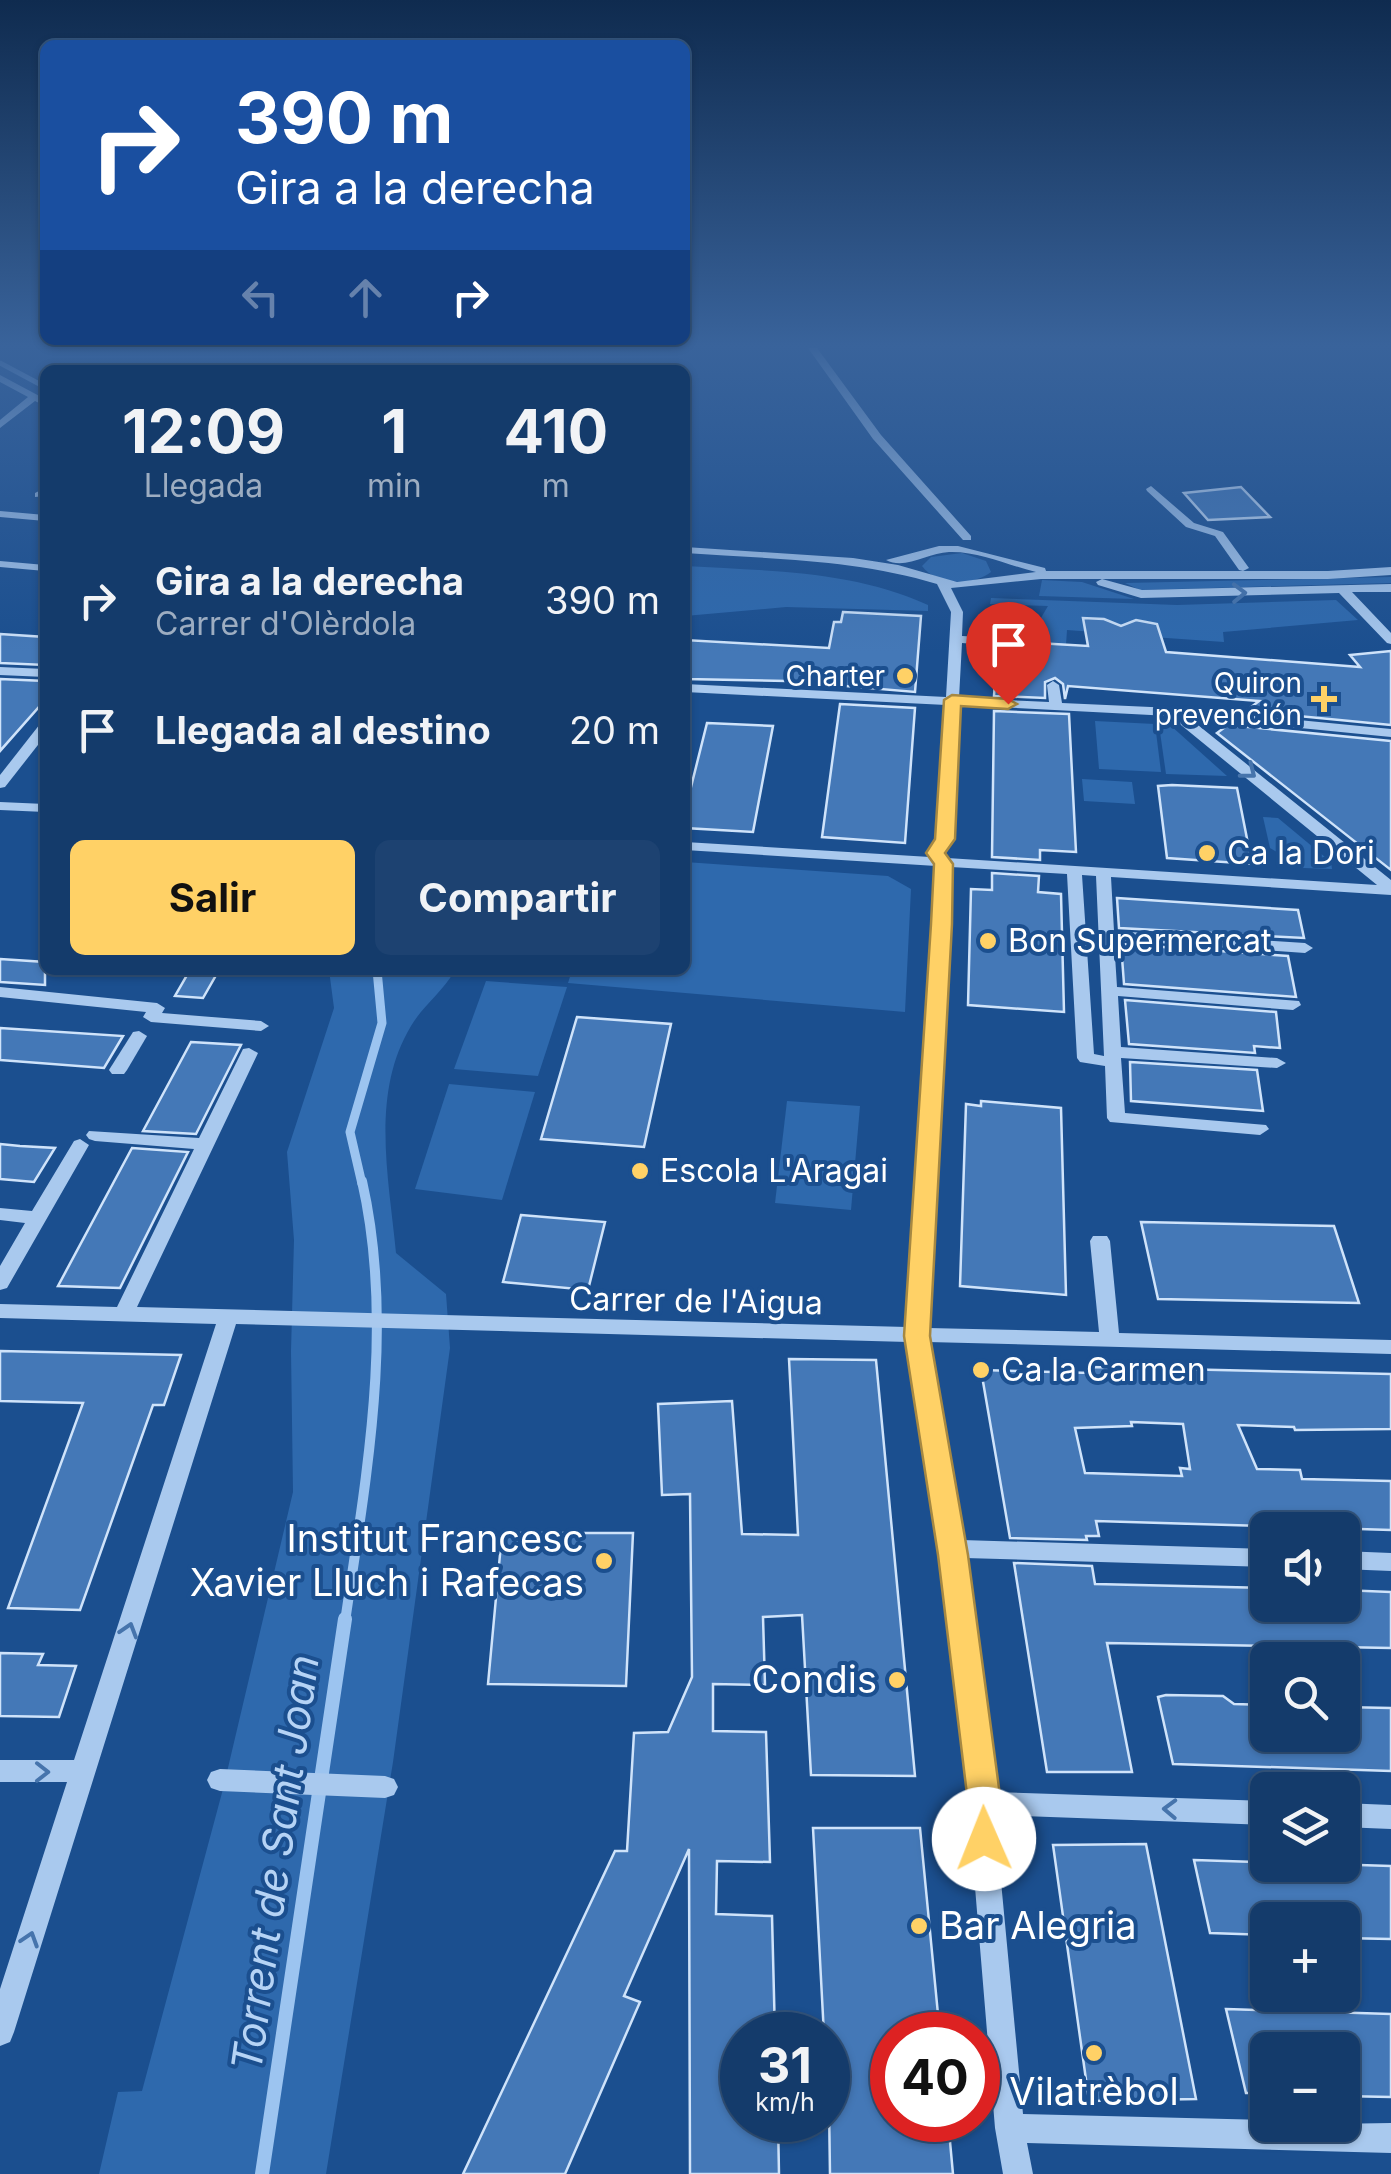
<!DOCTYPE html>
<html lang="es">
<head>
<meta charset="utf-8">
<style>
  :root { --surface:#143b6b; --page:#1d4271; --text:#f1f3f6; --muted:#9dadc1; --line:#33557e; --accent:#ffd166 }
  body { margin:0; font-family:Inter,sans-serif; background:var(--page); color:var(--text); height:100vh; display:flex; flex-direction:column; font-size:38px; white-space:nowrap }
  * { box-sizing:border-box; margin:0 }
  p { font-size:32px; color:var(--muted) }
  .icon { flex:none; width:55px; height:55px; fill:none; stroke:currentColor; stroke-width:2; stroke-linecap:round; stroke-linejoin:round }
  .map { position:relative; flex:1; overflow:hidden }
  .side { position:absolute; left:40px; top:365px; width:650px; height:610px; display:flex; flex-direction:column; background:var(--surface); border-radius:15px; box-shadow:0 2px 8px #0004,0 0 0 2px var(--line) }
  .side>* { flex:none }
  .hud { position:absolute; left:40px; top:40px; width:650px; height:305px; border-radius:15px; box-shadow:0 2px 8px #0004,0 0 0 2px var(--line); background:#1a4fa0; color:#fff; overflow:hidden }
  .controls { position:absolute; left:1250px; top:1512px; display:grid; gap:20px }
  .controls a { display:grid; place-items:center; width:110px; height:110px; border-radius:15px; background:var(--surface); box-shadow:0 2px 8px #0004,0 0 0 2px var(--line); font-size:50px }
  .speed { position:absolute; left:720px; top:2012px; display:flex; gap:20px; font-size:50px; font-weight:700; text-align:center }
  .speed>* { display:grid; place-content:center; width:130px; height:130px; border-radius:50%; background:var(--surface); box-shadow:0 2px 8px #0004,0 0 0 2px var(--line); line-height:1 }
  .speed small { font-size:25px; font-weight:400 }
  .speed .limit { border:15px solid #d22; background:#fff; color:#111 }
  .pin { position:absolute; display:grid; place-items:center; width:85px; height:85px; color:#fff; margin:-102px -42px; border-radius:50% 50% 50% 0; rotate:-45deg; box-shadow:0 0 10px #0007 }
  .pin .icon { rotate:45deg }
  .me { position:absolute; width:110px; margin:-55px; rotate:359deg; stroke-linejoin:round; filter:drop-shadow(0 0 8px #0008) }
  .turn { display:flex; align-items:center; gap:35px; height:210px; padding:0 30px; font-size:45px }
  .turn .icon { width:130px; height:130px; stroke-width:2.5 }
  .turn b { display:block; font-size:70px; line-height:85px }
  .lanes { display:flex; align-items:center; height:95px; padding:0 30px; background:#0003; justify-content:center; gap:50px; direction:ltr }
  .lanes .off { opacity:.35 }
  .eta { display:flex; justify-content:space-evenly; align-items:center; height:170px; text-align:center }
  .eta b { font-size:60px; font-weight:700; line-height:70px }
  .primary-button { display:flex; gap:20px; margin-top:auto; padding:20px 30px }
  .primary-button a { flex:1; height:115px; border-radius:15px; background:var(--accent); color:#111; font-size:40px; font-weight:700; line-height:115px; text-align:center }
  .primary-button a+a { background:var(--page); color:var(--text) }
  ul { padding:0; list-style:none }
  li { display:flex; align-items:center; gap:30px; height:130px; padding:0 30px }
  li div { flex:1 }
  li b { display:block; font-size:38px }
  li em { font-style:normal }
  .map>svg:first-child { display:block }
  .green { fill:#2e69ad }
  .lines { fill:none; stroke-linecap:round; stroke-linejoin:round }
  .stream-far3 { stroke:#9cc4f0; stroke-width:5 }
  .stream-far2 { stroke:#9cc4f0; stroke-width:9 }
  .stream-far1 { stroke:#9cc4f0; stroke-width:10 }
  .stream { stroke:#9cc4f0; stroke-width:14 }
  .building { fill:#4478b7; stroke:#cfe3fa; stroke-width:2.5; fill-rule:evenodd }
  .minor { fill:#a9c9ee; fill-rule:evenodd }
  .oneway { stroke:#4674ac }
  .route { fill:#ffd166; stroke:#a68842; stroke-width:2.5 }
  .poi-dot { fill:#ffd166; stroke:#1b4f8f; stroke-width:4 }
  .labels { text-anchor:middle; stroke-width:8; stroke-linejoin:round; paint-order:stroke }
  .far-poi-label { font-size:28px; fill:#fff; stroke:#1b4f8f; text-anchor:end }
  .poi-label { font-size:32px; fill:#fff; stroke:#1b4f8f; text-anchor:start }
  .street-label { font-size:32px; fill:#fff; stroke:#1b4f8f }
  .near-poi-label { font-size:38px; fill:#fff; stroke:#1b4f8f; text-anchor:end }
  .near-water-label { font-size:42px; font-style:italic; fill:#b5d3f5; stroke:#1b4f8f }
</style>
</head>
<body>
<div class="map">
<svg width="1391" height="2174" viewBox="0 0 1391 2174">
  <rect width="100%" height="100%" fill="#1b4f8f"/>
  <g class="green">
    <path d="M 962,553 L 986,561 L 991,572 C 973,586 936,586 922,566 L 931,557 Z"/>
    <path d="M 685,566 C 767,571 852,570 928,605 L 928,611 L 786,607 L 685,616 Z"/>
    <polygon points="1391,577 1391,583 1140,590 1125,583"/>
    <polygon points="1042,580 1082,582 1134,599 1039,596"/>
    <path d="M 991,598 L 1177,605 L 1336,600 L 1358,620 L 1223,632 L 1224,642 L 1138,636 L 1157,624 C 1146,620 1138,619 1127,623 L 1128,629 L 1084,622 L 1084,627 L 1094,632 L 1067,630 L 1066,645 L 1037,643 L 1038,623 L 1048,606 L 990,604 Z"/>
    <polygon points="1095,721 1155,724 1161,772 1099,769"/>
    <polygon points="1159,725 1170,725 1227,776 1166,774"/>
    <polygon points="1082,779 1132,782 1135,804 1084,801"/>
    <polygon points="1263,817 1278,818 1331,862 1332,869 1304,868 1270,848"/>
    <polygon points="685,862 888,876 911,889 905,1012 568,983 572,970 685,970"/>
    <path d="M 329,970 L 454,972 C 442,992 422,1007 411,1026 C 370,1094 389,1178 396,1253 L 446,1294 L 450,1348 L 393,1762 L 326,2174 L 99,2174 L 118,2092 L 142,2091 L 223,1789 L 293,1492 L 291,1351 L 294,1240 L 287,1152 L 334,1008 Z"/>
    <polygon points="486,981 567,987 538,1076 454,1069"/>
    <polygon points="449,1084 535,1092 502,1200 415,1189"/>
    <polygon points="787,1101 860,1106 851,1210 775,1203"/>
  </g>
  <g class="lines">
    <polyline class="stream-far3" points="0,363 45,387"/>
    <polyline class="stream-far2" points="362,1184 350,1132 382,1023 377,970"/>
    <path class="stream-far1" d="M 345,1622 C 366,1477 395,1326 362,1181"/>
    <polyline class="stream" points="262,2174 345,1619"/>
  </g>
  <g class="building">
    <polygon points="1241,487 1270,517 1208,520 1184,493"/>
    <polygon points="843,612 921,616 915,692 787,681 685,679 685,640 829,648 834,622 841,622"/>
    <polygon points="1001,617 1038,623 1037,643 1088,646 1083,618 1104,619 1121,626 1136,620 1157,624 1166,652 1360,667 1350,655 1391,651 1391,725 1246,711 1259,701 1068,686 1065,699 1063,684 1055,678 1045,682 1045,698 994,696 997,650 1008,643 999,634"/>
    <polygon points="0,634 45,637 45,665 0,663"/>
    <polygon points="0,679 45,681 45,700 0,751"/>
    <polygon points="840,704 915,708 905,843 822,837"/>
    <polygon points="994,711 1069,714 1076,852 1040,850 1040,860 992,857"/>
    <polygon points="707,723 773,726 753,832 685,828 685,811"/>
    <polygon points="1228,725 1391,741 1391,870 1217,733"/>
    <polygon points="1172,785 1237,788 1252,864 1167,858 1158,786"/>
    <polygon points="992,873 1039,876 1038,892 1061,894 1064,1012 968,1005 971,889 992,890"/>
    <polygon points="1117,898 1298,910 1304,938 1119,928"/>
    <polygon points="1121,944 1288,956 1296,997 1124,984"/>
    <polygon points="0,959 45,962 45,985 0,982"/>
    <polygon points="190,970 219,970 203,998 175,996"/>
    <polygon points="1125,1000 1276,1012 1280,1048 1254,1046 1255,1053 1129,1044"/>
    <polygon points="577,1017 671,1024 644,1147 541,1139"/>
    <polygon points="0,1028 123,1036 104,1068 0,1060"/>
    <polygon points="191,1042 241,1045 196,1134 143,1131"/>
    <polygon points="1130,1062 1257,1070 1263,1111 1131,1101"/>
    <polygon points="981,1101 1061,1108 1066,1295 960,1286 966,1104 981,1106"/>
    <polygon points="0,1144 20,1146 55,1148 34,1182 0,1179"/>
    <polygon points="132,1148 188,1152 120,1288 58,1286"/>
    <polygon points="521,1215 605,1222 588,1290 503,1282"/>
    <polygon points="1141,1222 1334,1226 1359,1303 1158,1299"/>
    <polygon points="0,1351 181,1355 164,1405 153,1405 80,1610 8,1608 83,1403 0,1401"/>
    <polygon points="789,1359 876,1360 915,1776 811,1775 802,1615 763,1617 765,1685 713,1684 713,1731 766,1732 770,1862 717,1861 716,1914 772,1916 775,2035 742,2035 742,2120 778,2120 779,2174 690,2174 689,1849 624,1996 640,2002 565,2174 463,2174 615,1851 627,1851 634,1733 668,1732 692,1677 690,1494 662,1495 658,1404 732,1401 742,1534 798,1535"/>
    <path d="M 1090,1367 L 1391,1374 L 1391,1429 L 1295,1430 L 1294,1427 L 1238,1425 L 1257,1469 L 1300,1470 L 1302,1479 L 1391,1481 L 1391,1530 L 1096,1521 L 1099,1536 L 1086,1536 L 1087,1540 L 1010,1538 L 981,1370 L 1091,1373 ZM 1131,1422 L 1183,1424 L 1190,1469 L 1180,1468 L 1182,1476 L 1085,1473 L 1075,1428 L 1132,1426 Z"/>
    <polygon points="502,1533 633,1533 626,1686 488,1684"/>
    <polygon points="1014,1563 1092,1566 1095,1584 1268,1588 1268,1605 1342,1605 1342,1590 1391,1592 1391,1648 1107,1643 1132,1772 1047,1772"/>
    <polygon points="0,1653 43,1654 38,1665 76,1666 59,1717 0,1716"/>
    <polygon points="1166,1695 1223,1696 1234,1704 1268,1705 1268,1735 1342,1735 1342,1707 1391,1708 1391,1771 1173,1764 1158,1697"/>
    <polygon points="813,1828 920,1828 940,2035 892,2035 892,2120 948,2120 953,2174 830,2174 828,2035 824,2035"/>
    <polygon points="1146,1844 1196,2099 1089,2101 1053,1845"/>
    <polygon points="1194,1860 1391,1866 1391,1939 1342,1938 1342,1920 1268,1920 1268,1935 1210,1933"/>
    <polygon points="1226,2009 1391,2014 1391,2097 1342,2096 1342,2050 1268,2050 1268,2093 1246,2093"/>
  </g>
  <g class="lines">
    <g class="minor">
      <polygon points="808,348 817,348 881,435 971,536 971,540 963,540 873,439"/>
      <polygon points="0,375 45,399 45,406 35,401 0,428 0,420 28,397 0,382"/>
      <path d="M 1151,486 L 1194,523 L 1223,532 L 1249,568 L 1243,571 L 1328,571 L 1391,567 L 1391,575 L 1328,579 L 1102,579 L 1142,590 L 1391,584 L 1391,592 L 1352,592 L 1391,633 L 1391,644 L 1387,643 L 1339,593 L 1141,598 L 1098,585 L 1096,582 L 1102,579 L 1041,579 L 951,588 L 963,612 L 962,636 L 998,638 L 1004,642 L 998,646 L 962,643 L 959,698 L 1049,702 L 1047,685 L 1053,681 L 1059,685 L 1062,703 L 1173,708 L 1391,729 L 1391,737 L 1188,717 L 1391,880 L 1391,895 L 1111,877 L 1114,931 L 1305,943 L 1313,948 L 1305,953 L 1114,940 L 1117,987 L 1299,1001 L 1301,1005 L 1293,1010 L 1118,996 L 1121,1047 L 1277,1058 L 1286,1063 L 1277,1068 L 1121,1058 L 1125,1113 L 1266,1125 L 1269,1129 L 1260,1135 L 1110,1122 L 1107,1118 L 1105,1066 L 1080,1062 L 1077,1058 L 1067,874 L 951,867 L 928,1328 L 1099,1332 L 1090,1241 L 1093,1236 L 1107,1236 L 1110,1241 L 1119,1333 L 1391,1340 L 1391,1354 L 928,1342 L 962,1540 L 1268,1549 L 1268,1567 L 965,1558 L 996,1792 L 1268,1801 L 1268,1825 L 998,1815 L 997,1839 L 1023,2114 L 1268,2120 L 1268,2125 L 1391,2123 L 1391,2153 L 1027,2143 L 1033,2174 L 1003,2174 L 995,2128 L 971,1839 L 972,1803 L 941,1549 L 908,1342 L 236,1324 L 14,2032 L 10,2042 L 0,2046 L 0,1989 L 67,1782 L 0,1782 L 0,1760 L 74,1760 L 216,1324 L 0,1318 L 0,1304 L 117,1307 L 194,1149 L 95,1141 L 89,1139 L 86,1135 L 89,1131 L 199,1138 L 243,1049 L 249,1048 L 258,1053 L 137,1307 L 907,1327 L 936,866 L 685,850 L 685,842 L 930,857 L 928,853 L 938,839 L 946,705 L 685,692 L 685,684 L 946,697 L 951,612 L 937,584 C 856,559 770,559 685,553 L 685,547 L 853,558 L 898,565 L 957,582 L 1036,572 C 1007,565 979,551 949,552 C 928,553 905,570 886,560 L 939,546 L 958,546 L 1045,568 L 1046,571 L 1243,571 L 1239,570 L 1215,536 L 1186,527 L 1147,491 L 1146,489 ZM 959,705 L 1170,716 L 1377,885 L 947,858 L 943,853 L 952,839 ZM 1082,875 L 1096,876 L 1104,1056 L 1094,1054 Z"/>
      <polygon points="45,488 45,496 35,497 35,493"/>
      <polygon points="0,511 45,515 45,521 0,517"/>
      <polygon points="0,561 45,565 45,571 0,567"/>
      <polygon points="0,667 45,669 45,677 0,675"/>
      <polygon points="45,723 45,736 5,787 0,788 0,775 40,724"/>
      <polygon points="0,802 45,804 45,812 0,810"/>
      <polygon points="0,987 157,1003 165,1008 162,1013 261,1021 269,1026 261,1031 151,1022 143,1017 146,1012 0,997"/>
      <polygon points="139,1031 147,1036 127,1070 124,1074 112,1074 109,1070 133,1032"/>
      <polygon points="80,1139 89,1145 7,1288 0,1290 0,1266 25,1223 0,1220 0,1208 32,1211 74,1141"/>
      <polygon points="1342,1551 1391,1553 1391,1571 1342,1569"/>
      <polygon points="220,1769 385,1776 394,1779 398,1787 394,1795 385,1798 220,1791 211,1788 207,1780 211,1772"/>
      <polygon points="1342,1803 1391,1805 1391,1829 1342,1827"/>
    </g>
  </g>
  <defs><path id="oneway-chevron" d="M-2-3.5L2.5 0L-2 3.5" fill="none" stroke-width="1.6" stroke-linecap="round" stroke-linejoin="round" transform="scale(2.5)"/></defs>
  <g class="oneway">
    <use href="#oneway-chevron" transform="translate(1239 593) rotate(-1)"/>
    <use href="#oneway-chevron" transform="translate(1249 772) rotate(38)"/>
    <use href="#oneway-chevron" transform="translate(129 1630) rotate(-73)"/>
    <use href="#oneway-chevron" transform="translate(42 1772)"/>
    <use href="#oneway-chevron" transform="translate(1170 1809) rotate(-178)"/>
    <use href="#oneway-chevron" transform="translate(30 1939) rotate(-72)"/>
  </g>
  <linearGradient id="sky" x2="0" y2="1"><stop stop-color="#0f2b4f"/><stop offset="0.53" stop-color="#39639b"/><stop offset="1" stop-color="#39639b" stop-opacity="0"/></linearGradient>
  <rect width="1391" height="652" fill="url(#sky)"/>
  <polygon class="route" points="952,695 1008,699 1017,704 1008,709 961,706 955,839 945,853 953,864 952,924 930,1336 968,1555 1001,1803 1000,1839 995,1850 984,1854 972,1850 967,1839 968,1803 938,1555 904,1336 931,924 934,864 926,853 935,839 944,700"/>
  <g class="poi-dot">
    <circle cx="905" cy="676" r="10"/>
    <path d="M1319 684h10v10h10v10h-10v10h-10v-10h-10v-10h10z"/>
    <circle cx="1207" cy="853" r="10"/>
    <circle cx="988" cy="941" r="10"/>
    <circle cx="640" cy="1171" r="10"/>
    <circle cx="981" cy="1370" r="10"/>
    <circle cx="604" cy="1561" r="10"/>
    <circle cx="897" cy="1680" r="10"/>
    <circle cx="919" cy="1926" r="10"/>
    <circle cx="1094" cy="2053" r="10"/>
  </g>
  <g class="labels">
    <g class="far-poi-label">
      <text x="885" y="686">Charter</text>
      <text x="1302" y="693">Quiron<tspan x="1302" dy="32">prevención</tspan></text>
    </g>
    <g class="poi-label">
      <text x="1227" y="864">Ca la Dori</text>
      <text x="1008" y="952">Bon Supermercat</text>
      <text x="660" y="1182">Escola L'Aragai</text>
      <text x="1001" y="1381">Ca la Carmen</text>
    </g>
    <g class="street-label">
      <text transform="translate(696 1301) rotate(1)" y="11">Carrer de l'Aigua</text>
    </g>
    <g class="near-poi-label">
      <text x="584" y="1552">Institut Francesc<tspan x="584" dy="44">Xavier Lluch i Rafecas</tspan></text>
      <text x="877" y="1693">Condis</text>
      <text x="939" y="1939" text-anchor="start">Bar Alegria</text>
      <text x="1094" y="2105" text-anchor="middle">Vilatrèbol</text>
    </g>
    <g class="near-water-label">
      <text transform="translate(275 1863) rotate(-82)" y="15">Torrent de Sant Joan</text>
    </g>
  </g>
</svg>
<div class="controls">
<a><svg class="icon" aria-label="sound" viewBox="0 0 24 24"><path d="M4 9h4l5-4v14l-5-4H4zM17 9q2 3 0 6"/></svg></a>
<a><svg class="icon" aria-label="search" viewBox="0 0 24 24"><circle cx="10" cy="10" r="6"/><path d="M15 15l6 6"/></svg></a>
<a><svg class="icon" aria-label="layers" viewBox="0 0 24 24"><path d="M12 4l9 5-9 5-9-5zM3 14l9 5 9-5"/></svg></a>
<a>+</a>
<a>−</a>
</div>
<div class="speed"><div>31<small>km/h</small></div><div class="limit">40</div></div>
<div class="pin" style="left:1008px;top:704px;background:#d93025"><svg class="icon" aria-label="arrive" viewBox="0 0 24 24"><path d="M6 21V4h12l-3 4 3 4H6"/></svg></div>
<svg class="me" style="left:984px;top:1839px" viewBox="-20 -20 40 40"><circle r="19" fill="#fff"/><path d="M0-13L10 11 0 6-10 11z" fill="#ffd166"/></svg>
<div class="hud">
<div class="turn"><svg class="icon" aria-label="right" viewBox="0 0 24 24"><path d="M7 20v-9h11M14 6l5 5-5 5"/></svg><div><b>390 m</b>Gira a la derecha</div></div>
<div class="lanes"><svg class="icon off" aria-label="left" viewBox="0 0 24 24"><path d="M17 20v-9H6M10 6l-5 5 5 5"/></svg><svg class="icon off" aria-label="ahead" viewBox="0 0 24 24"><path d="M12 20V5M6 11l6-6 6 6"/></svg><svg class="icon" aria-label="right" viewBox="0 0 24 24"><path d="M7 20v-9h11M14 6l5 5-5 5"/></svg></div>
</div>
<section class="side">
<div class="eta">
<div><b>12:09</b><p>Llegada</p></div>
<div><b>1</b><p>min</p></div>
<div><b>410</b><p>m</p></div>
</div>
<ul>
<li><svg class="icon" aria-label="right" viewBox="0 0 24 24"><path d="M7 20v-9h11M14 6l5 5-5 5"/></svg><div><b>Gira a la derecha</b><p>Carrer d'Olèrdola</p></div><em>390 m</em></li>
<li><svg class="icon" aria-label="arrive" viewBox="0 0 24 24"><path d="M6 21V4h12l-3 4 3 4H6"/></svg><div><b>Llegada al destino</b></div><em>20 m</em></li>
</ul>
<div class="primary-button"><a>Salir</a><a>Compartir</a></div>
</section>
</div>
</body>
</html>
